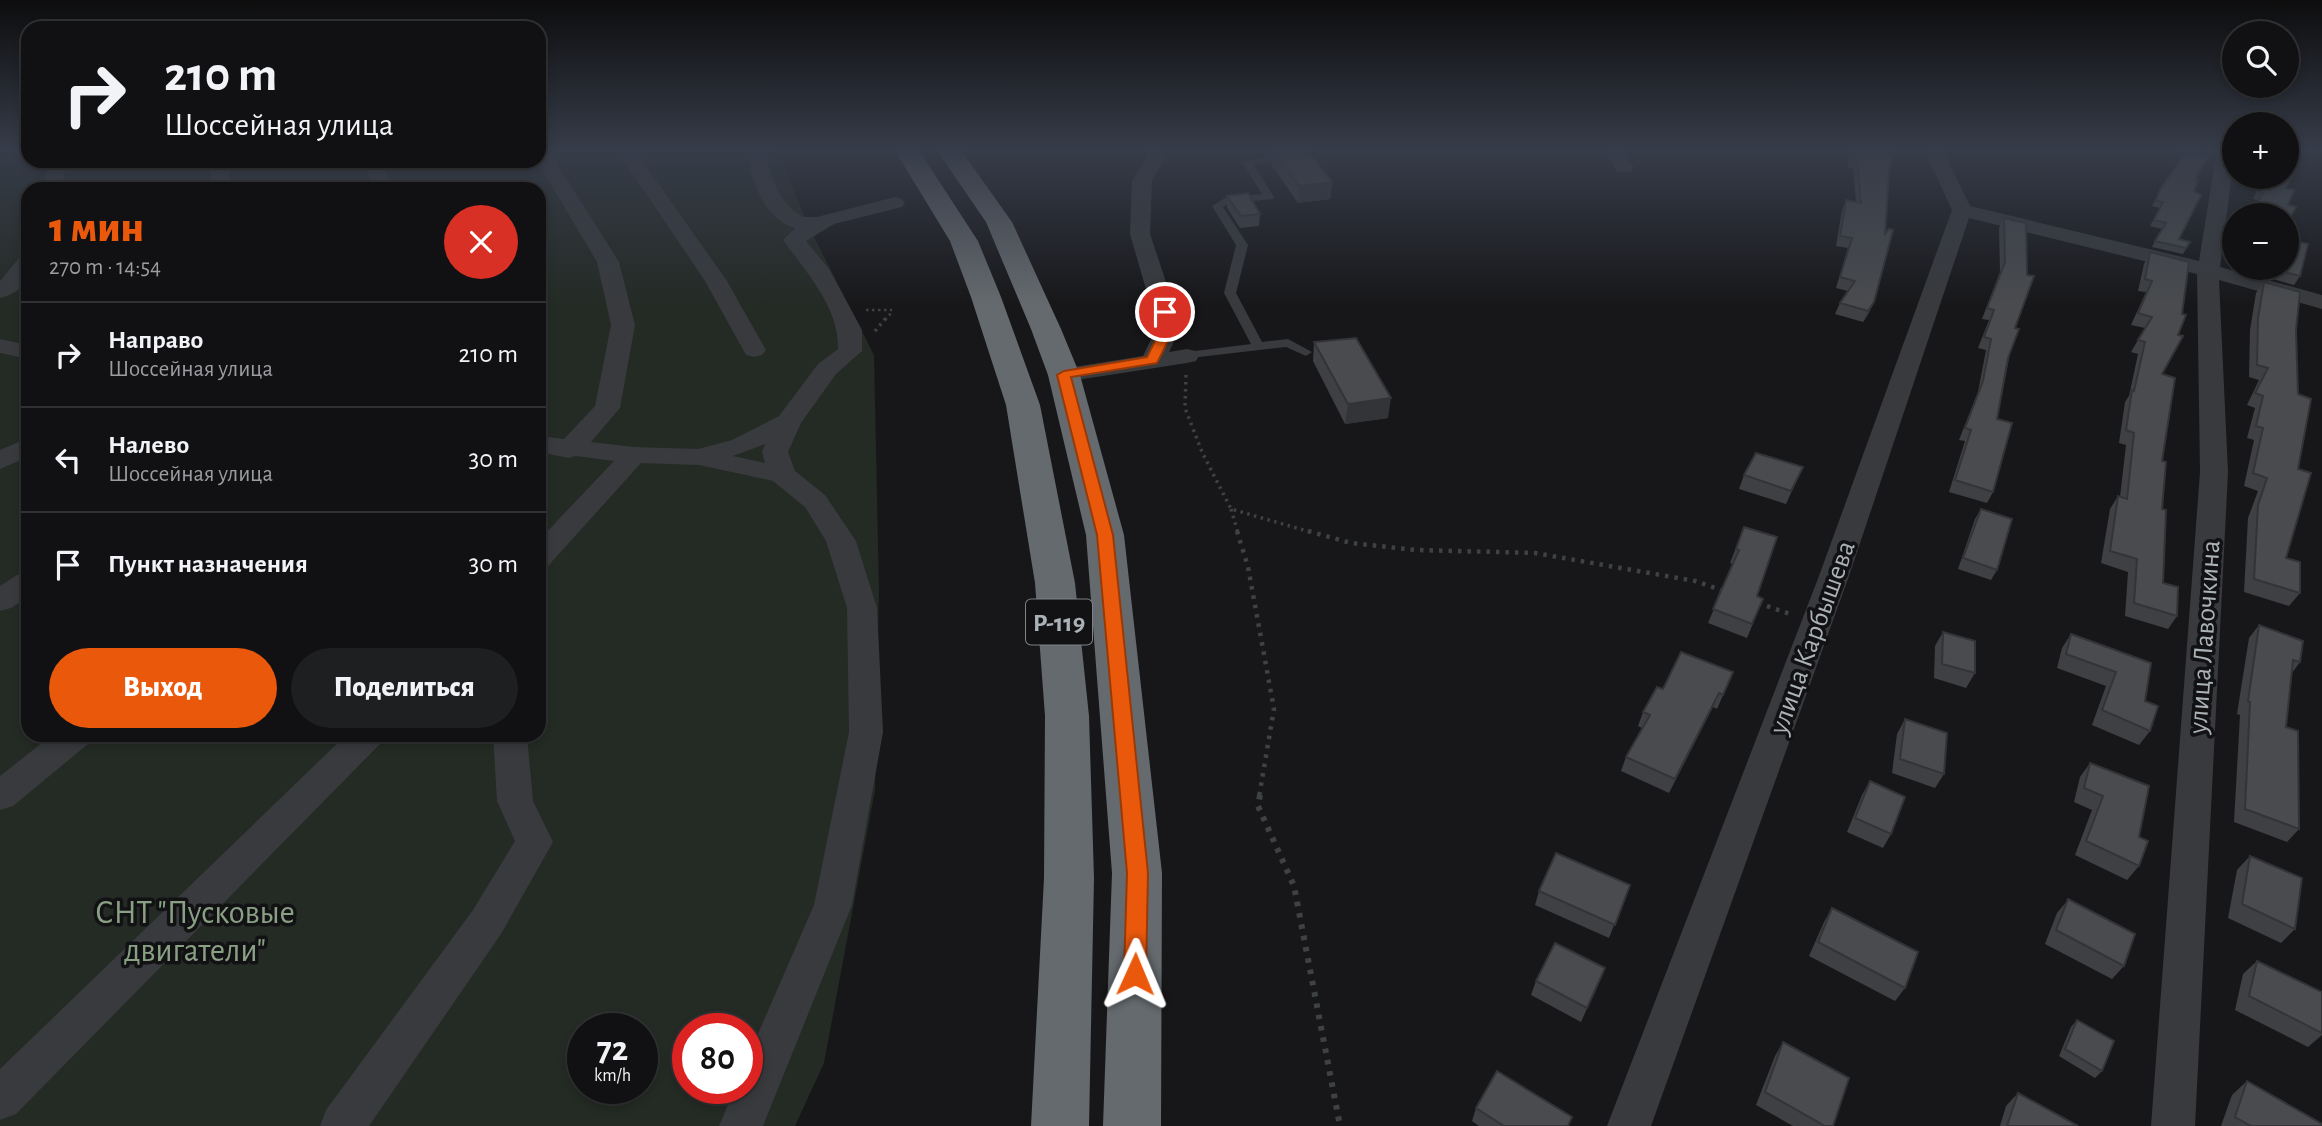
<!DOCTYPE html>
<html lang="ru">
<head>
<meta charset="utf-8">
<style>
  :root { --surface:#111113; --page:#1e1f21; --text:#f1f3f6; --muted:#9c9da0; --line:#303133; --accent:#ea580c }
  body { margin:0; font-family:"Alegreya Sans",sans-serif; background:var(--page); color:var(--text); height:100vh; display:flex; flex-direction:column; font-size:26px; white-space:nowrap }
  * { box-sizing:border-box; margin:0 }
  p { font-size:23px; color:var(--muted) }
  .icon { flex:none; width:38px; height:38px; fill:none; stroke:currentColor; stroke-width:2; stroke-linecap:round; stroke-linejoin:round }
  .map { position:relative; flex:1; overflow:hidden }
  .drawer { position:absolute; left:21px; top:182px; width:525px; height:560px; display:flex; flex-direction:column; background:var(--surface); border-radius:21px; box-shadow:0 4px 10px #0003,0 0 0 2px var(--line) }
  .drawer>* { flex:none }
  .banner { position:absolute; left:21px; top:21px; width:525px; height:147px; border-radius:21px; box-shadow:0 4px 10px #0003,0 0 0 2px var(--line); background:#111113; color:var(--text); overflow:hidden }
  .controls { position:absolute; left:2222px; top:21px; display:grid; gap:14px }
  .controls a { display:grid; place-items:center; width:77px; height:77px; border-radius:50%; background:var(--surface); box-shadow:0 4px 10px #0003,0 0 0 2px var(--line); font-size:35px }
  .speed { position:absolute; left:567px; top:1013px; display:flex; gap:14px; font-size:35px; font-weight:700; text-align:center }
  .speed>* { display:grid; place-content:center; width:91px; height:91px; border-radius:50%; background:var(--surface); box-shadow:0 4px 10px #0003,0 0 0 2px var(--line); line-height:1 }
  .speed small { font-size:18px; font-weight:400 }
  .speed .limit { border:10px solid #d22; background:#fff; color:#111 }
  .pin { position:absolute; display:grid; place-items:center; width:60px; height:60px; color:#fff; margin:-30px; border:4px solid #fff; border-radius:50%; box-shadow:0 2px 7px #0007 }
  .me { position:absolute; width:77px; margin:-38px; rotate:1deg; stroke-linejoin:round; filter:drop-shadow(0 0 5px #0008) }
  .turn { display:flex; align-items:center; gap:24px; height:147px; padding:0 28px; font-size:32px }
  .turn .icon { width:91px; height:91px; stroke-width:2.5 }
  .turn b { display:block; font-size:49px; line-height:60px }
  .round { display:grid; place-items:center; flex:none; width:74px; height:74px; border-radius:37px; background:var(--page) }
  .headline { display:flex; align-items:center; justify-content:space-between; height:119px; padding:0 28px }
  h1 { font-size:42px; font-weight:800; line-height:52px; color:var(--accent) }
  .action { display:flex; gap:14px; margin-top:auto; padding:14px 28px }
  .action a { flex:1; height:80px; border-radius:42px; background:var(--accent); color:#fff; font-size:28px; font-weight:800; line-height:80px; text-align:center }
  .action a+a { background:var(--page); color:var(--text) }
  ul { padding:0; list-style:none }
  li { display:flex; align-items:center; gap:21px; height:105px; padding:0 28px; border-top:2px solid var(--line) }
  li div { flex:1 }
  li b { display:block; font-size:26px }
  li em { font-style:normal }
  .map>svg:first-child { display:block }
  .green { fill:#242a24; fill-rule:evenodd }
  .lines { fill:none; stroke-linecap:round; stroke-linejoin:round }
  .path-far3 { stroke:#3f4244; stroke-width:2.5; stroke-dasharray:2.5 3.5; stroke-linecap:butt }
  .path-far2 { stroke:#3f4244; stroke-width:3.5; stroke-dasharray:2.5 4.5; stroke-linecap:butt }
  .path-far1 { stroke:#3f4244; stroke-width:4.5; stroke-dasharray:3.5 6; stroke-linecap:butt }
  .path { stroke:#3f4244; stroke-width:6; stroke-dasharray:4.5 7; stroke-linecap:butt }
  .lane { fill:#383a3d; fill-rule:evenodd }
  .street { fill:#383a3d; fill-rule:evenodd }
  .highway { fill:#656a6e; fill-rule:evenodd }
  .wall { fill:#3f4043 }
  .shaded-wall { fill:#333437 }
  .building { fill:#494b4e; stroke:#333437; stroke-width:2 }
  .route { fill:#ea580c; stroke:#983908; stroke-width:2 }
  .labels { text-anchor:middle; stroke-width:7; stroke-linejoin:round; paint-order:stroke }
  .shield { fill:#121214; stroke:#7d8286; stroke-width:2 }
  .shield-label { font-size:26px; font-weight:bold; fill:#abb2b7 }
  .street-label { font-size:28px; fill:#abb2b7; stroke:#121214 }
  .near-park-label { font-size:33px; fill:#89a084; stroke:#121214 }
</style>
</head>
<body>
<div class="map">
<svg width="2322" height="1126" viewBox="0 0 2322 1126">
  <rect width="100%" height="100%" fill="#171719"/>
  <path class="green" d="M 0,149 L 28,149 L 28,161 L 539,161 L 539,149 L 777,149 L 808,225 L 874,355 L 879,591 L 875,790 L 824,1063 L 795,1126 L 0,1126 ZM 28,189 L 539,189 L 539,735 L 28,735 ZM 583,1029 L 642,1029 L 642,1088 L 583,1088 ZM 688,1029 L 747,1029 L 747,1088 L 688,1088 Z"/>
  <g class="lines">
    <g class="path-far3">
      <polyline points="866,310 892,310"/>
      <polyline points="885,320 893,311"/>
    </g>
    <g class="path-far2">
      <polyline points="875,331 886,318"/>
      <polyline points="1186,375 1185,408 1202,452 1231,509 1314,533"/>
      <polyline points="1231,509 1238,533"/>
    </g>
    <g class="path-far1">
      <polyline points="1237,531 1248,567 1274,709 1259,797"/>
      <polyline points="1308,531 1351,543 1416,550 1535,553 1695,581 1727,592"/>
      <polyline points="1758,603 1793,615"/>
    </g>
    <polyline class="path" points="1260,795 1258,806 1294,886 1340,1126"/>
    <polygon class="lane" points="1281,154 1286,157 1285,159 1253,164 1274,197 1273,199 1228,204 1223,207 1248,245 1236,293 1262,342 1288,339 1312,352 1306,356 1286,347 1182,359 1182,353 1187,352 1251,344 1224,293 1236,245 1212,206 1225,198 1262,194 1242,162"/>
    <g class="street">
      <path d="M 539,149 L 548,149 L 619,262 L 635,325 L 620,408 L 591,442 L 634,447 L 698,449 L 732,440 L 779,416 L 818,364 L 838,349 C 839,307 806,272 783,240 L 795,228 C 763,219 750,178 747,149 L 765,149 C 771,176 777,203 803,217 L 817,217 L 895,197 L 902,199 L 905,203 L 902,207 L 834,224 L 806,241 L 829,269 L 862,330 L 862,351 L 836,374 L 801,423 L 788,452 L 795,471 L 825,495 L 856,541 L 877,608 L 883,732 L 852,905 L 763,1126 L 719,1126 L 735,1088 L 747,1088 L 747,1059 L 814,905 L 849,732 L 847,608 L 826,541 L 805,507 L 773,481 L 699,465 L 641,463 L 549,565 L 539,568 L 539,540 L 614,461 L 576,456 L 569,458 L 539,452 L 539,436 L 564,439 L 595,406 L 611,325 L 597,262 L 537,161 L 539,161 ZM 765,444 L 762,452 L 765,463 L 733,456 Z"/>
      <polygon points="616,149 634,149 727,281 766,350 762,355 754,357 746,355 705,281"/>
      <polygon points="1145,149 1163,149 1165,158 1152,180 1150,234 1181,327 1169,352 1187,349 1196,351 1199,356 1196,361 1187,363 1064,382 1055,380 1052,375 1055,370 1143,356 1157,327 1130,234 1132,180 1147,158"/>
      <polygon points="1604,149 1622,149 1634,168 1631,172 1617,172"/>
      <polygon points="1924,149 1942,149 1970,206 2199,261 2217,149 2235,149 2220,267 2322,295 2322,309 2219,280 2228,472 2195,1126 2151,1126 2200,472 2197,274 1969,218 1849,576 1651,1126 1607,1126 1819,576 1952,210"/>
      <polygon points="49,161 67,161 62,189 42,189"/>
      <polygon points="209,161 227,161 232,189 212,189"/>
      <polygon points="365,161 383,161 392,189 372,189"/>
      <path d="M 28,255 C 28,279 26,291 0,298 L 0,281 L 20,257 Z"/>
      <polygon points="0,339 28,345 28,359 0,353"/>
      <polygon points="28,438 28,457 0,469 0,450"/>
      <polygon points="28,572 28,597 11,608 0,611 0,586 17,575"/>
      <polygon points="52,735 93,735 88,744 13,806 0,810 0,776"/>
      <polygon points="346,735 385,735 380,744 16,1114 0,1120 0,1069"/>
      <polygon points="493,735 527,735 533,801 553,842 501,934 369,1126 320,1126 326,1110 473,910 515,841 497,801"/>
    </g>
    <g class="highway">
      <polygon points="894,149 918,149 978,241 1001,297 1040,405 1075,583 1089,716 1094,878 1089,1126 1031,1126 1044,878 1045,716 1035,583 1006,405 971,297 950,241"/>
      <polygon points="936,149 960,149 1012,222 1061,329 1080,375 1124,535 1162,873 1161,1126 1103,1126 1112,873 1086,535 1048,375 1031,329 986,222"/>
    </g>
  </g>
  <g class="wall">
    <polygon points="1272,149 1306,149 1332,182 1330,199 1298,203 1271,164"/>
    <polygon points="1848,149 1894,149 1889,172 1869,313 1863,322 1835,314 1840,303 1848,291 1836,288 1848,248 1836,246 1842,210 1846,200 1856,202 1853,168 1848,167"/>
    <polygon points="2170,149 2201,149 2199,154 2195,180 2179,239 2190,242 2183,254 2152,247 2162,229 2150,226 2160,208 2152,206 2161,188 2186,152"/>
    <polygon points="2291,161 2286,188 2288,205 2287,215 2251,215 2251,213 2258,200 2253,199 2263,177 2287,177"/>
    <polygon points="1227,196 1260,214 1259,226 1240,228 1227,208"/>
    <polygon points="2004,218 2015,328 1997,419 1993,492 1987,503 1949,492 1965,441 1959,440 1978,392 1986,350 1978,348 1989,320 1982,319 2000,272 1999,228"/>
    <polygon points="2150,252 2162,374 2163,583 2177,616 2168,629 2125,616 2128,572 2101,563 2110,509 2118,496 2120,497 2126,445 2119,443 2125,402 2129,396 2138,354 2131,352 2145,328 2131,325 2146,292 2138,291 2144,264"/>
    <polygon points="2261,268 2287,268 2300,276 2294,285 2259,275"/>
    <polygon points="2264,282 2296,330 2298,469 2286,558 2300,593 2289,606 2244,592 2248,518 2258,491 2244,486 2254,440 2247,438 2255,408 2247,405 2259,380 2249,377 2250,330 2256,293"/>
    <polygon points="1314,342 1388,418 1345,424 1313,361"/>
    <polygon points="1803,467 1786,504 1739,489 1744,475"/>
    <polygon points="1981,509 1997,570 1991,580 1958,569 1975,519"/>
    <polygon points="1744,527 1757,596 1763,599 1747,638 1708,623 1733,564 1730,563"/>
    <polygon points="2259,625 2300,662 2292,673 2286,727 2299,829 2287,842 2234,822 2240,715 2237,714 2249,638"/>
    <polygon points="1943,632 1975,673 1966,688 1934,678 1935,646"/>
    <polygon points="2071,634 2151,663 2145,701 2150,731 2139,745 2092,725 2106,686 2057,668 2062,648"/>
    <polygon points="1733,672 1717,709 1713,707 1669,793 1621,771 1626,757 1642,728 1638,726 1643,712 1663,689"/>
    <polygon points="1905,719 1944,774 1935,788 1892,773 1897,734"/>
    <polygon points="2090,763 2139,837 2139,866 2127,880 2075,855 2092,810 2074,802 2080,777"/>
    <polygon points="1870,781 1891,834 1883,848 1847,832 1862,795"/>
    <polygon points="2250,856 2295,929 2281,943 2228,918 2237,870"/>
    <polygon points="1630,885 1609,938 1535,905 1539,891"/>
    <polygon points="2068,900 2124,966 2112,979 2045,944 2057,913"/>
    <polygon points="1832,908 1905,988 1895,1001 1809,956 1824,922"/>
    <polygon points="2257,961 2322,992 2322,1035 2308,1047 2235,1010 2243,974"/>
    <polygon points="1605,968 1581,1022 1531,995 1536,981"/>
    <polygon points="2077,1020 2102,1071 2095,1078 2059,1056 2071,1027"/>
    <polygon points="1783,1042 1833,1126 1793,1126 1756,1105 1775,1056"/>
    <polygon points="2247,1081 2322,1126 2221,1126 2232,1095"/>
    <polygon points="2018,1093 2078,1126 2000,1126 2006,1106"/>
    <polygon points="1476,1108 1568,1126 1479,1126 1472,1121"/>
  </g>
  <g class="shaded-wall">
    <polygon points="1332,182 1330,199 1298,203 1299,186"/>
    <polygon points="1874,302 1869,313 1863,322 1868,311"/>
    <polygon points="1391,398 1388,418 1345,424 1348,404"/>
    <polygon points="1719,693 1713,707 1669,793 1675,779"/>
  </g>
  <g class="building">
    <polygon points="1273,149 1306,149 1332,182 1299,186"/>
    <polygon points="1851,149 1894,149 1889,172 1885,234 1889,229 1893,230 1874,302 1868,311 1840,303 1855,281 1840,277 1852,238 1840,236 1846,200 1861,203 1857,158 1851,157"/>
    <polygon points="2287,149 2298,149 2291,161 2299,163 2286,188 2294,190 2288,205 2296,207 2287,223 2287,215 2256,215 2256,205 2263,193 2258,191 2264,177 2287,177"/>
    <polygon points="2187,151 2208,156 2195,180 2198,180 2194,191 2201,195 2179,239 2190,242 2186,248 2155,241 2166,223 2154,220 2163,202 2156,201 2161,188"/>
    <polygon points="1248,193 1260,214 1241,216 1227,196"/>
    <polygon points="2004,218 2026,223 2027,275 2034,276 2015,328 2019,329 2008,358 1997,419 2012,423 1993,492 1955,480 1971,430 1965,428 1983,381 1991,339 1984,337 1994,310 1987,308 2005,262"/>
    <polygon points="2287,239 2308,244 2300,276 2268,268 2287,268"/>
    <polygon points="2150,252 2189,262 2182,314 2186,315 2178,335 2183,336 2162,374 2175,378 2162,461 2166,462 2162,509 2166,510 2163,583 2178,587 2177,616 2134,603 2137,559 2110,551 2118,496 2127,499 2134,433 2126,430 2132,390 2134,391 2145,342 2138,340 2152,317 2138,313 2152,281 2145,279"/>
    <polygon points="2264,282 2300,292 2296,330 2298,394 2311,399 2298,469 2311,473 2286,558 2300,562 2300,593 2254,579 2258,505 2267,478 2253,473 2263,428 2256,426 2263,396 2255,393 2268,368 2257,365 2258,318"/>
    <polygon points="1356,338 1391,398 1348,404 1314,342"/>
    <polygon points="1756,453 1803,467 1791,491 1744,475"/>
    <polygon points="1981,509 2012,519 1997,570 1963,558"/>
    <polygon points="1744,527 1777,537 1757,596 1763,599 1752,624 1713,609 1739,550 1736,549"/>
    <polygon points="2259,625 2303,641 2300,662 2293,660 2286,727 2298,731 2299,829 2245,809 2250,702 2248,701"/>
    <polygon points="1943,632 1975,641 1975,673 1942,664"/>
    <polygon points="2071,634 2151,663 2145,701 2158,706 2150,731 2102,710 2116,672 2066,654"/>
    <polygon points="1681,652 1733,672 1723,695 1719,693 1675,779 1626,757 1650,715 1643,712 1657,687 1663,689"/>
    <polygon points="1905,719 1947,733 1944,774 1900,759"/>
    <polygon points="2090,763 2149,786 2139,837 2148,841 2139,866 2086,841 2103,796 2084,788"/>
    <polygon points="1870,781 1905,797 1891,834 1855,818"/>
    <polygon points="1556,853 1630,885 1615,925 1539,891"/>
    <polygon points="2250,856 2302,878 2295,929 2242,904"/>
    <polygon points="2068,899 2135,934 2124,966 2056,930"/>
    <polygon points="1832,908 1918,952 1905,988 1818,942"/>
    <polygon points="1555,943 1605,968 1587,1008 1536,981"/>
    <polygon points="2257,961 2322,992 2322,1033 2249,996"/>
    <polygon points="2077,1020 2114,1041 2102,1071 2065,1049"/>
    <polygon points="1783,1042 1849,1078 1833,1126 1825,1126 1765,1092"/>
    <polygon points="1497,1071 1572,1117 1568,1126 1504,1126 1476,1108"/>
    <polygon points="2247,1081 2322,1124 2322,1126 2251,1126 2235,1117"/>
    <polygon points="2018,1093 2078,1126 2007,1126"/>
  </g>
  <linearGradient id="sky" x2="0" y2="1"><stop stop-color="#0d0d0e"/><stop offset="0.49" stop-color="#363c49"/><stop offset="1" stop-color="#363c49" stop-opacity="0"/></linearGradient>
  <rect width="2322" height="306" fill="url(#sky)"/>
  <polygon class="route" points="1165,308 1171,312 1175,327 1157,363 1071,377 1113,535 1148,873 1146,974 1143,981 1135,984 1127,981 1124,974 1127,873 1097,535 1057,375 1064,371 1147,357 1162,327 1158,312"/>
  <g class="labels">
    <rect class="shield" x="1026" y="599.5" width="66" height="45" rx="5"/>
    <g class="shield-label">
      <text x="1059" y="631">Р-119</text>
    </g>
    <g class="street-label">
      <text transform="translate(1811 637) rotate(-70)" y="10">улица Карбышева</text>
      <text transform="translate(2203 637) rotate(-86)" y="10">улица Лавочкина</text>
    </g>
    <g class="near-park-label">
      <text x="195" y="923">СНТ "Пусковые<tspan x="195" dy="38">двигатели"</tspan></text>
    </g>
  </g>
</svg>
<div class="controls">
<a><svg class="icon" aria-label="search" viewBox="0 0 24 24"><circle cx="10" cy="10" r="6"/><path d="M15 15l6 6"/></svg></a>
<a>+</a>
<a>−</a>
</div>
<div class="speed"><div>72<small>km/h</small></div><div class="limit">80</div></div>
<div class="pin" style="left:1165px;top:312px;background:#d93025"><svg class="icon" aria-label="arrive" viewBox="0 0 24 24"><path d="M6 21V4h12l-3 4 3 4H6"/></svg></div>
<svg class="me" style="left:1135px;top:974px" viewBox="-20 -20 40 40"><path d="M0-17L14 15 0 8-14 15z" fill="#ea580c" stroke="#fff" stroke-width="4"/></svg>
<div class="banner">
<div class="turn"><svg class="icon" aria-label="right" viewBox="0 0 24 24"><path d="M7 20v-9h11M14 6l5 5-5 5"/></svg><div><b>210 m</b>Шоссейная улица</div></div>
</div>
<section class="drawer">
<div class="headline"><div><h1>1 мин</h1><p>270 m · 14:54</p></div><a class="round" style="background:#d93025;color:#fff"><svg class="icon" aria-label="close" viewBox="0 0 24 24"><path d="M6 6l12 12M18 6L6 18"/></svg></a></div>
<ul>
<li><svg class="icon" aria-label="right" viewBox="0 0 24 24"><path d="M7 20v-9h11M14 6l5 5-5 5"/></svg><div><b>Направо</b><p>Шоссейная улица</p></div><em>210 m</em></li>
<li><svg class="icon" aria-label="left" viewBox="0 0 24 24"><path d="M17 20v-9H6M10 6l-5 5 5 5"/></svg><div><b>Налево</b><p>Шоссейная улица</p></div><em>30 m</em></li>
<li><svg class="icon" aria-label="arrive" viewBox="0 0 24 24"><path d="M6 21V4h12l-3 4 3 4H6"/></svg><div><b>Пункт назначения</b></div><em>30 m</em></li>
</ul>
<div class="action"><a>Выход</a><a>Поделиться</a></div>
</section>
</div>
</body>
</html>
